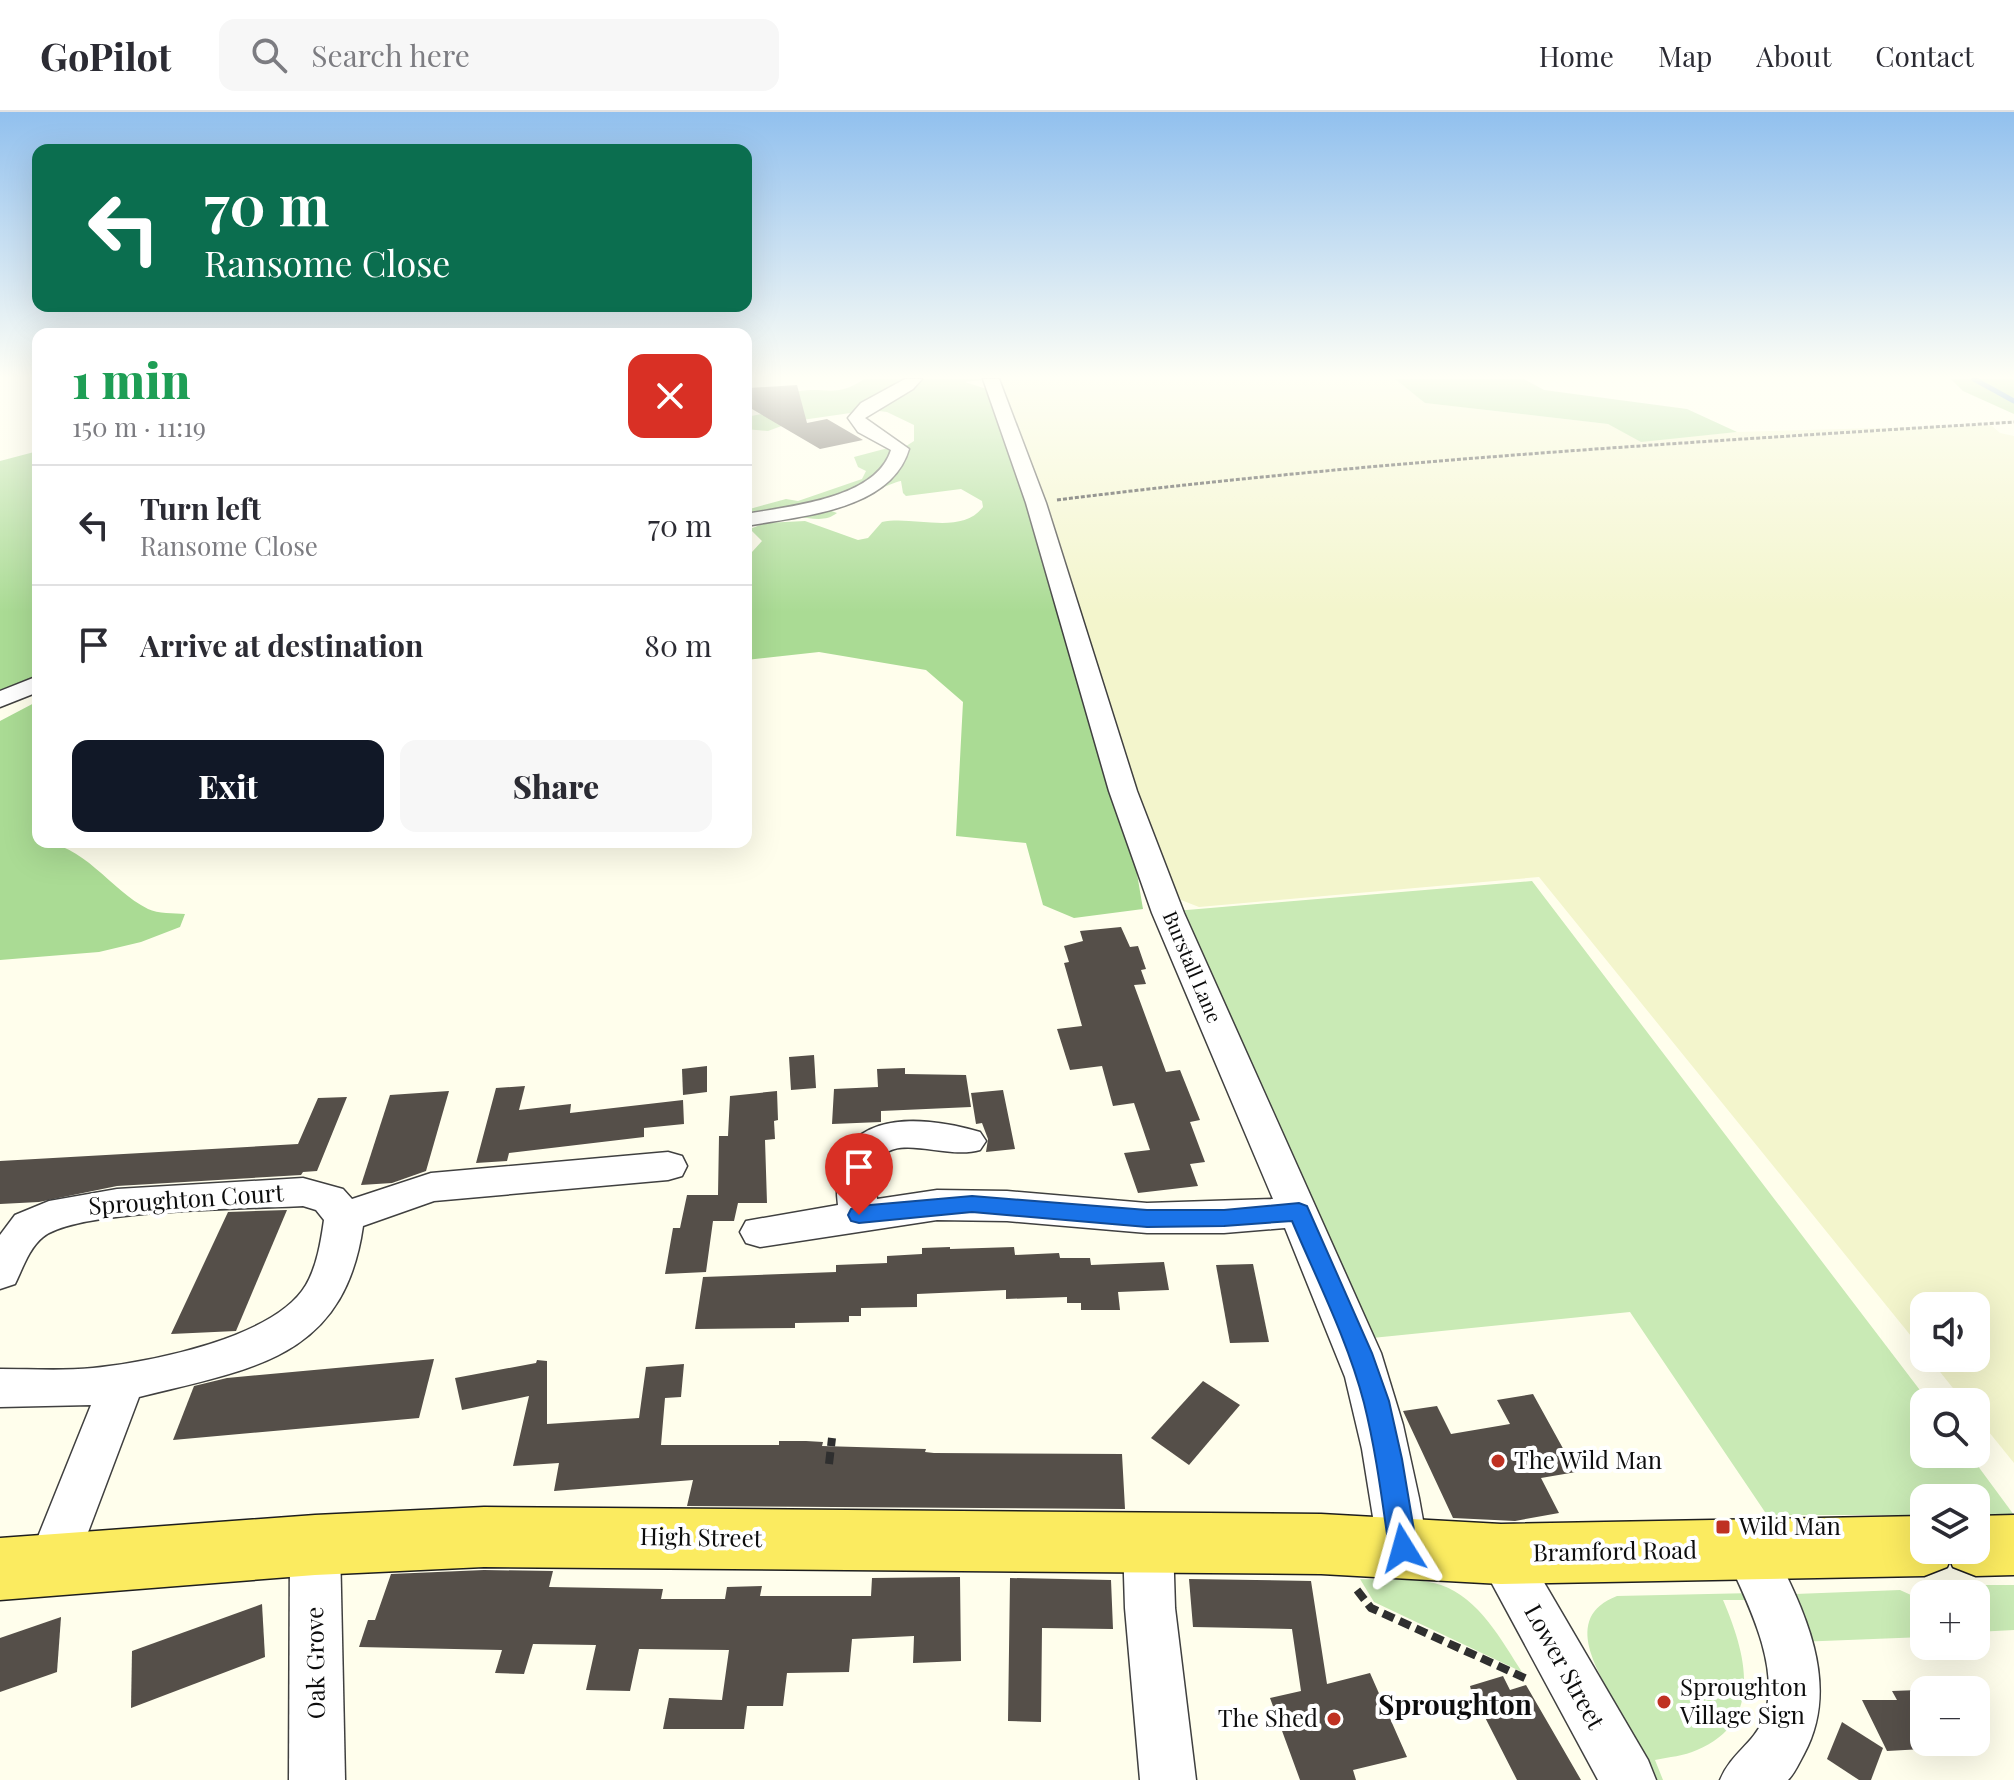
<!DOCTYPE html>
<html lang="en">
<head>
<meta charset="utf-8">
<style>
  :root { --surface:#fff; --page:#f7f7f7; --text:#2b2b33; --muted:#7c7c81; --line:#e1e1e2; --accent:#111827 }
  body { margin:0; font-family:"Playfair Display",serif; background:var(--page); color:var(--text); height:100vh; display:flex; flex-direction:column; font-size:30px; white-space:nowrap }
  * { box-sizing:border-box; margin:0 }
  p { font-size:26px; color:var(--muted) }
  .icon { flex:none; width:44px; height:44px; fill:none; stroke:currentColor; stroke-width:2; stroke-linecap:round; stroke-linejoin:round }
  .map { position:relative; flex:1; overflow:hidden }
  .drawer { position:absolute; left:32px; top:216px; width:720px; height:520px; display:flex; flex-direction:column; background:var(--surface); border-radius:16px; box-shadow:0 8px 32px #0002 }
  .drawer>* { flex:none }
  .banner { position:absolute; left:32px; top:32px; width:720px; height:168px; border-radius:16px; box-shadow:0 8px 32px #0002; background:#0b6e4f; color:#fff; overflow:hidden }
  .controls { position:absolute; left:1910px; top:1180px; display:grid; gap:16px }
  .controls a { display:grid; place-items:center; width:80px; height:80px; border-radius:16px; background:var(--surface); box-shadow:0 8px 32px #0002; font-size:40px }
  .pin { position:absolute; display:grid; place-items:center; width:68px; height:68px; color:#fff; margin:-82px -34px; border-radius:50% 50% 50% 0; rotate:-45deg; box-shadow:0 0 8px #0007 }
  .pin .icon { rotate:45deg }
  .me { position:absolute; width:88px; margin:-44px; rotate:352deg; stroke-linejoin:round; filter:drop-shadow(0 0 6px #0008) }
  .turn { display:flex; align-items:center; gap:28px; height:168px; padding:0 40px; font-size:36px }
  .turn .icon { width:104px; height:104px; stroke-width:2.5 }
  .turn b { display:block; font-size:56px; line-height:68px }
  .round { display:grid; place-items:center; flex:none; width:84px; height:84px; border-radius:16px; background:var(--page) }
  .headline { display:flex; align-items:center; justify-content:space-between; height:136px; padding:0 40px }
  h1 { font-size:48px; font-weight:800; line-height:60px; color:#1e9e55 }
  .button { display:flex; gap:16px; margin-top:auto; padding:16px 40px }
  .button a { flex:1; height:92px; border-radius:16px; background:var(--accent); color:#fff; font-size:32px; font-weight:800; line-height:92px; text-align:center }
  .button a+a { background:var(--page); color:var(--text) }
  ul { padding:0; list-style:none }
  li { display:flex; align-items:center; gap:24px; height:120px; padding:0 40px; border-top:2px solid var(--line) }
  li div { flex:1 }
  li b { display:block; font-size:30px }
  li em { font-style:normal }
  header { display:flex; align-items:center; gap:48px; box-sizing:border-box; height:112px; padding:0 40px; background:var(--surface); border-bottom:2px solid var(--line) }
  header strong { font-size:38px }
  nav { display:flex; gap:44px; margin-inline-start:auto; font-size:28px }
  .search { width:560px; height:72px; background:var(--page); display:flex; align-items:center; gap:20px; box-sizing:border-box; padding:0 28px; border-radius:16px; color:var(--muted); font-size:30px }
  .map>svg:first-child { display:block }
  .farmland { fill:#f3f5cc }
  .green { fill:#c9eab5 }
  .forest { fill:#aadb94 }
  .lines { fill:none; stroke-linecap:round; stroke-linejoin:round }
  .stream { stroke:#357cd0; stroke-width:5 }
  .building { fill:#554f49 }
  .minor-casing { stroke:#404040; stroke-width:3 }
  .major-casing { stroke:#1e1e1e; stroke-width:3 }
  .path-far1 { stroke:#2f2f2f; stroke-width:3; stroke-dasharray:4 2; stroke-linecap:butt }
  .path { stroke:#2f2f2f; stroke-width:8; stroke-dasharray:12 6; stroke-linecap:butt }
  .minor { fill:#fff; fill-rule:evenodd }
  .major { fill:#fbeb60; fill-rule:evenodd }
  .route { fill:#1a73e8; stroke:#114b97; stroke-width:2 }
  .poi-dot { fill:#bf3122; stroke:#fff; stroke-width:3 }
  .labels { text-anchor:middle; stroke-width:8; stroke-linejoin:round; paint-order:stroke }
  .street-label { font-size:20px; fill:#0d0d0d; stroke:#fff }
  .near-street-label { font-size:24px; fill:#0d0d0d; stroke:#fff }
  .near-poi-label { font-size:24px; fill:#0d0d0d; stroke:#fff; text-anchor:start }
  .near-quarter-label { font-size:28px; font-weight:bold; fill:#0d0d0d; stroke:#fff }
</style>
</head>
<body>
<header>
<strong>GoPilot</strong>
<div class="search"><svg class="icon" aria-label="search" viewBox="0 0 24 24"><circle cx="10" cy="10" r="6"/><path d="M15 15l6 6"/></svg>Search here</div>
<nav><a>Home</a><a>Map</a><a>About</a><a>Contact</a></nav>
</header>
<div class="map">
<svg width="2014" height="1668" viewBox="0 0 2014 1668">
  <rect width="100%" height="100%" fill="#fffeec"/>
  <polygon class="farmland" points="991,267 1395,267 1425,291 1608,312 1641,329 1737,320 1991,313 2000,321 2014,324 2014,1351 1976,1304 1976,1290 1964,1290 1929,1246 1976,1246 1976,1194 1924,1194 1924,1240 1539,765 1199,795 1181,788 1123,679 1016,334"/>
  <g class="green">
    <polygon points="1532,769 1929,1290 1924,1290 1924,1342 1969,1342 2014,1403 1976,1403 1976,1386 1924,1386 1924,1403 1767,1403 1630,1200 1372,1226 1175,799"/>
    <path d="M 1360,1467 C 1386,1468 1417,1465 1441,1473 C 1479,1486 1502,1529 1522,1560 L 1374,1490 Z"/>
    <polygon points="1965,1473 2014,1473 2014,1518 1976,1520 1976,1482 1954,1482"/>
    <polygon points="1900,1478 1924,1489 1924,1525 1797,1530 1789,1484 1795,1482"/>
    <path d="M 1754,1481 L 1756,1488 L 1723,1488 C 1745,1539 1766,1610 1697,1638 C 1684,1644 1669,1645 1655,1648 L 1663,1668 L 1654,1668 C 1642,1644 1630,1619 1617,1595 C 1600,1561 1560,1506 1617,1484 Z"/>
  </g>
  <g class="forest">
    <path d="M 864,267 L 991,267 L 965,270 L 996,280 L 1123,679 L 1143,797 L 1074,806 L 1043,793 L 1026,731 L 956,724 L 963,590 L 926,558 L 819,540 L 746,548 L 746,441 L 752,440 L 762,429 L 750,417 L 765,411 L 805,409 L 858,428 L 868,426 L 882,410 C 913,403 961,424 983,395 L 982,389 L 961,377 L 906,384 L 903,381 L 901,369 C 896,369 842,393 829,398 L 837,401 C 823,412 808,404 792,405 C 777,406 761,409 746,411 L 746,398 L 786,387 L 798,389 L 862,367 L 866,359 L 858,355 L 854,345 L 888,336 L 900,338 L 914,329 L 914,313 L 887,300 L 871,298 L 795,309 L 768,319 L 746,317 L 746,305 L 766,301 L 801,287 L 788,282 C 823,271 833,289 864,267 Z"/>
    <polygon points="1395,267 1524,267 1544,278 1687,297 1737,320 1641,330 1608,312 1425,291"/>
    <polygon points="1951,267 2014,267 2014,302 1963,279"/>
    <polygon points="38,339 38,564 0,581 0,349"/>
    <path d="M 38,589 L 38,714 L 33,724 L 38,726 L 38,730 C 83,730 110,778 148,797 C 158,802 174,801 185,802 L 180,815 L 141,830 L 99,840 L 0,848 L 0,609 Z"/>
  </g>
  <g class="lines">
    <polyline class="stream" points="1974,267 2014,289"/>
  </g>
  <g class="building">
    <polygon points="797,273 807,311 827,307 863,328 820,337 752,297 748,276"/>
    <polygon points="1121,815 1130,835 1138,834 1146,857 1141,858 1146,872 1134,873 1166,960 1180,958 1200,1008 1190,1010 1205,1050 1190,1052 1198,1074 1138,1081 1124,1041 1150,1038 1134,991 1113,994 1102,954 1070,958 1057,917 1082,914 1064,851 1069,850 1064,834 1083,829 1080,819"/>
    <polygon points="814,943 816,976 791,978 789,945"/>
    <polygon points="707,954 707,980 683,983 682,957"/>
    <polygon points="905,956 905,962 966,963 971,995 881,999 881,1010 832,1012 834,977 878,975 877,957"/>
    <polygon points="525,974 519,998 571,992 570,1001 683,988 684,1012 644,1016 644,1025 509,1041 507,1049 476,1051 496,976"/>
    <polygon points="1003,978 1015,1037 986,1040 988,1027 982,1011 976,1012 971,981"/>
    <polygon points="449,979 426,1059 392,1071 361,1073 390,983"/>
    <polygon points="777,979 778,1008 774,1009 775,1027 765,1028 767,1091 738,1091 734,1109 713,1109 706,1160 665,1162 673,1116 680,1116 687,1083 718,1083 719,1024 728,1024 730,984"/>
    <polygon points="347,985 317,1059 303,1060 301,1063 117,1074 39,1090 0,1092 0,1049 298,1032 318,986"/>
    <polygon points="287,1098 236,1219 171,1222 228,1100"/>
    <polygon points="950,1135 950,1137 1014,1135 1015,1143 1059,1141 1060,1146 1090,1146 1091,1153 1164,1150 1169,1178 1118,1180 1120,1198 1081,1198 1081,1191 1067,1191 1067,1185 1006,1187 1006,1178 917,1182 917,1195 861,1196 861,1204 849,1204 849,1210 795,1211 795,1216 695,1217 703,1165 836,1160 836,1153 887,1151 887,1144 922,1142 922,1136"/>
    <polygon points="1253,1152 1269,1230 1230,1231 1216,1153"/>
    <polygon points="434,1247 419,1306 173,1328 194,1274 227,1266"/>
    <polygon points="537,1248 547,1249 547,1312 639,1306 646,1255 684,1252 681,1285 665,1286 661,1333 779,1333 779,1329 806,1329 823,1330 822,1334 926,1337 925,1340 934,1341 1122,1342 1125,1397 687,1394 693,1368 554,1379 559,1351 513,1354 529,1284 462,1298 455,1266 536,1251"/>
    <polygon points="1203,1269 1240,1293 1189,1353 1151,1326"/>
    <polygon points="1533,1282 1576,1360 1541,1366 1559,1401 1515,1409 1453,1406 1403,1299 1437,1294 1451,1322 1510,1312 1497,1288"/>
    <polygon points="484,1458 553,1459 549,1475 663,1477 661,1487 725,1487 727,1475 762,1474 760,1484 871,1484 872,1466 960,1465 961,1549 913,1551 914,1524 852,1527 849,1560 787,1561 783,1594 747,1594 744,1617 663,1617 669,1586 722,1588 729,1538 639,1537 630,1579 586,1578 596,1533 533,1532 524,1562 495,1561 502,1538 359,1535 368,1508 375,1508 391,1462"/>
    <polygon points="1010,1466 1111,1468 1113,1517 1042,1516 1041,1610 1008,1609"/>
    <polygon points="1189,1467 1311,1469 1327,1572 1370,1561 1407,1645 1353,1658 1356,1668 1300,1668 1270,1586 1301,1579 1292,1517 1193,1515"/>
    <polygon points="262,1492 265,1545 131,1596 132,1539"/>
    <polygon points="61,1505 57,1560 0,1580 0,1526"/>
    <polygon points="1503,1564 1510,1578 1526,1573 1581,1668 1517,1668 1471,1578 1470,1574"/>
    <polygon points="1919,1578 1924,1587 1924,1640 1923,1637 1887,1639 1862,1588 1897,1588 1892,1579"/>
    <polygon points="1842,1610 1883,1636 1871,1668 1859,1668 1827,1647"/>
  </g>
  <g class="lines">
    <defs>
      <g id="minor">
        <path d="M 905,267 L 922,267 L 913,277 L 865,306 L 909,337 C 891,399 800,404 746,414 L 746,402 C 790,394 876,387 891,338 L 858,320 L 848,306 L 861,291 Z"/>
        <path d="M 983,267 L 999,267 L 1046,391 L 1137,679 L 1184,801 L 1381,1241 L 1403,1313 L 1419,1386 L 1428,1436 L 1420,1452 L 1403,1459 L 1386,1452 L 1378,1436 L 1362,1337 L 1345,1265 L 1285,1116 L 1224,1121 L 1147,1121 L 1007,1109 L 937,1108 L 760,1135 L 746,1131 L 740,1120 L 746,1109 L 838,1093 C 826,999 913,1000 980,1020 L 986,1029 L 980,1038 C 937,1051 864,1002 877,1087 L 937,1078 L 1007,1079 L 1147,1091 L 1273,1087 L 1152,801 L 1109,679 L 1026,391 Z"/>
        <polygon points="38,564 38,580 0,595 0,579"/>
        <path d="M 668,1040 L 682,1044 L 687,1054 L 682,1064 L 668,1068 L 434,1089 L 363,1114 C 344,1248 250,1257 139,1285 L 70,1468 L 52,1475 L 34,1468 L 27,1452 L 91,1293 L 0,1295 L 0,1257 C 31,1257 62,1259 93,1256 C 150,1250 275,1226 306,1173 C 317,1154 321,1129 324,1108 L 316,1098 L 303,1094 C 251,1097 78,1097 43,1125 C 29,1136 22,1158 15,1172 L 0,1177 L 0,1123 L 15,1103 L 49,1089 L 117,1077 L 303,1066 L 343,1077 L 352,1087 L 431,1061 Z"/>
        <polygon points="1148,1408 1165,1415 1173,1431 1175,1496 1196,1668 1140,1668 1125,1496 1123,1431 1131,1415"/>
        <polygon points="315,1410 332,1417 340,1433 345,1668 289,1668 290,1433 298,1417"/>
        <path d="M 1748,1414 L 1765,1421 C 1799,1488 1844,1568 1804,1642 C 1799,1651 1795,1661 1788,1668 L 1720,1668 C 1732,1640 1753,1632 1763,1608 C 1784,1556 1744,1484 1723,1437 L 1731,1421 Z"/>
        <polygon points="1501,1419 1518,1426 1648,1648 1656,1668 1598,1668 1476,1442 1484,1426"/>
      </g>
      <polygon id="major" points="484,1395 1321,1402 1501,1412 1924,1404 1924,1438 1976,1438 1976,1404 2014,1403 2014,1463 1976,1464 1953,1455 1950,1448 1947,1455 1924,1464 1501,1472 1321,1462 484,1455 315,1463 0,1488 0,1426 315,1403"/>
    </defs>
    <use href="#minor" class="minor-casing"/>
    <use href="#major" class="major-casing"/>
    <path class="path-far1" d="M 1057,388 C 1374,348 1695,330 2014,310"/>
    <g class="path">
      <polyline points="829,1352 832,1326"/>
      <polyline points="1357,1478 1371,1496 1527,1567"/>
    </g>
    <use href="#minor" class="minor"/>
    <use href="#major" class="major"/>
  </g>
  <linearGradient id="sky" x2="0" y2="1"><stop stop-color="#91c0ee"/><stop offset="0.53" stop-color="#fffff6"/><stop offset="1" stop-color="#fffff6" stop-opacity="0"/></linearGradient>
  <rect width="2014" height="500" fill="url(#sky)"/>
  <path class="route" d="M 972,1084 L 1147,1098 L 1224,1098 L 1299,1091 L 1307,1094 L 1372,1241 L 1389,1289 L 1402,1347 L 1417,1436 L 1412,1446 L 1403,1449 L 1393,1446 L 1389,1436 C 1382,1388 1376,1339 1364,1291 C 1348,1229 1317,1168 1292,1109 L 1224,1114 L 1147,1115 L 972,1100 L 859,1111 L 851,1109 L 848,1103 L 851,1097 L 859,1094 Z"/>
  <g class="poi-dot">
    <circle cx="1498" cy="1349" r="8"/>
    <rect x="1715" y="1407" width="16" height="16" rx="4"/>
    <circle cx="1664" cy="1590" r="8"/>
    <circle cx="1334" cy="1607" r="8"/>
  </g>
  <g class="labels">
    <g class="street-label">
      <text transform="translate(1192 855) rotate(67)" y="7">Burstall Lane</text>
    </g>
    <g class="near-street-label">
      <text transform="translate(186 1088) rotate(-4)" y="8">Sproughton Court</text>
      <text transform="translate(701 1426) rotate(1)" y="8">High Street</text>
      <text transform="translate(1615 1440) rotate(-1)" y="8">Bramford Road</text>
      <text transform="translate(316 1551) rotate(-91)" y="8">Oak Grove</text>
      <text transform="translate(1564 1555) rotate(61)" y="8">Lower Street</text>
    </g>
    <g class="near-poi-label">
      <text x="1514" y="1357">The Wild Man</text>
      <text x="1739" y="1423">Wild Man</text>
      <text x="1680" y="1584">Sproughton<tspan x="1680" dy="28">Village Sign</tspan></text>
      <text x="1318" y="1615" text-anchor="end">The Shed</text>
    </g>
    <g class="near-quarter-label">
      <text x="1455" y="1603">Sproughton</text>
    </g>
  </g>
</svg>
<div class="controls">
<a><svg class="icon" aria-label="sound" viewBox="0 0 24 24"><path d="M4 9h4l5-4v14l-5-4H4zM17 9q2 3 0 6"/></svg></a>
<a><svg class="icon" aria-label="search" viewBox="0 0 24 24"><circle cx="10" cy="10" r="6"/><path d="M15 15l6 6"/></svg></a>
<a><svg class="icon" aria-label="layers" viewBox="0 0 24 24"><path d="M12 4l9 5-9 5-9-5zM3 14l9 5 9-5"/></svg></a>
<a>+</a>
<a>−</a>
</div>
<div class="pin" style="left:859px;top:1103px;background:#d93025"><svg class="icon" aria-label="arrive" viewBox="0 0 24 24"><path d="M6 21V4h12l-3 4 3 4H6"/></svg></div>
<svg class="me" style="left:1403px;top:1436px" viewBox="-20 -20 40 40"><path d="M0-17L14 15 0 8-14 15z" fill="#1a73e8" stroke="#fff" stroke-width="4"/></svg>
<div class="banner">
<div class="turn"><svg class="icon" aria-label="left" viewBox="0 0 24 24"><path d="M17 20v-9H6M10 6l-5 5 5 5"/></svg><div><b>70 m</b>Ransome Close</div></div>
</div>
<section class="drawer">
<div class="headline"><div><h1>1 min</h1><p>150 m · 11:19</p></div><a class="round" style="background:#d93025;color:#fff"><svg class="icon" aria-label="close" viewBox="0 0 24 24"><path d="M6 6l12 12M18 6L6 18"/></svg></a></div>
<ul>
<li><svg class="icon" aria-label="left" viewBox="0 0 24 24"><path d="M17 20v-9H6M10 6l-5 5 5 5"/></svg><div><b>Turn left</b><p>Ransome Close</p></div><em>70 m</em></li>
<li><svg class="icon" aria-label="arrive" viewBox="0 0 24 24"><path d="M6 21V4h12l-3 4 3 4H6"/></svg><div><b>Arrive at destination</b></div><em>80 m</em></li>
</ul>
<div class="button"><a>Exit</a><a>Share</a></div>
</section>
</div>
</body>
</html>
